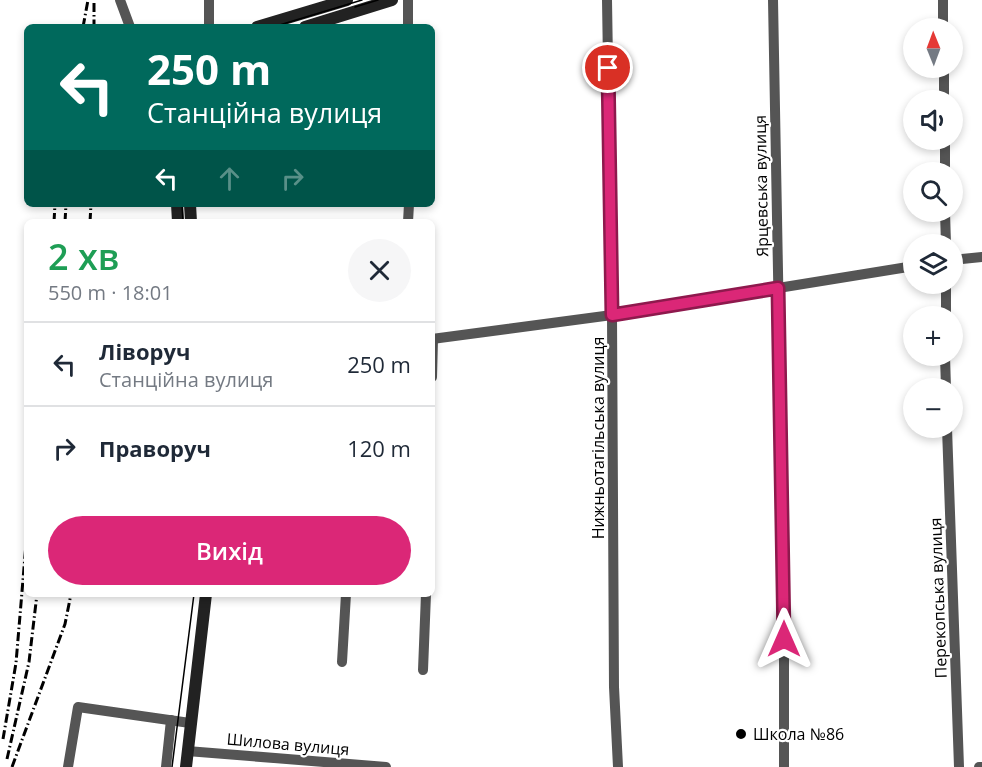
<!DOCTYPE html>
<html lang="uk">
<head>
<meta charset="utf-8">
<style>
  :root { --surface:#fff; --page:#f6f6f7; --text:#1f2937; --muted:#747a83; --line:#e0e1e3; --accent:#db2777 }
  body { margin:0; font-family:"Open Sans",sans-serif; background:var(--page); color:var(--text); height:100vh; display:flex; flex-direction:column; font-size:22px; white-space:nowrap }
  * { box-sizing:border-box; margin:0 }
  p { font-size:20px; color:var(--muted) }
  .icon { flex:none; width:33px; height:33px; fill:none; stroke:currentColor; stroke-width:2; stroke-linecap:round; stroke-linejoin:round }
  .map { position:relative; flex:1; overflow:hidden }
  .sheet { position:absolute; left:24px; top:219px; width:411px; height:378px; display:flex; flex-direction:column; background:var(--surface); border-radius:9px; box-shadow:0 3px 9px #0003 }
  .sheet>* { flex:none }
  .hud { position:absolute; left:24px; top:24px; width:411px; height:183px; border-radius:9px; box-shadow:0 3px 9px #0003; background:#00695c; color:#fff; overflow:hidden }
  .needle { width:39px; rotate:359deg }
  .fabs { position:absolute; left:903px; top:18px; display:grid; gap:12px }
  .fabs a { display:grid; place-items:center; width:60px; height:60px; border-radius:50%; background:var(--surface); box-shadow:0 3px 9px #0003; font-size:30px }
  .pin { position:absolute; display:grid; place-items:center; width:51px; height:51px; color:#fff; margin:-26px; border:3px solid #fff; border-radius:50%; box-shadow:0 2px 6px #0007 }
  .me { position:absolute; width:66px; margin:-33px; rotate:0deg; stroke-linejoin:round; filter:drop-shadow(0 0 4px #0008) }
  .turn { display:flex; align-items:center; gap:21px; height:126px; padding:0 24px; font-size:27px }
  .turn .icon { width:78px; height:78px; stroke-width:2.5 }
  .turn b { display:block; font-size:42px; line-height:51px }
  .lanes { display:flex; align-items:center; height:57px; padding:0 24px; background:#0003; justify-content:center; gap:30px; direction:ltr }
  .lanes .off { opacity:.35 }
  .round { display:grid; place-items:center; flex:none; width:63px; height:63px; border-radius:32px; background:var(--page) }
  .summary { display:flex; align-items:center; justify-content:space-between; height:102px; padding:0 24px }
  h1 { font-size:36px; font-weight:600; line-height:45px; color:#1e9e55 }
  .primary-button { display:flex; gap:12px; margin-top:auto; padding:12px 24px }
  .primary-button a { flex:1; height:69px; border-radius:36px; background:var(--accent); color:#fff; font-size:24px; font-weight:600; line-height:69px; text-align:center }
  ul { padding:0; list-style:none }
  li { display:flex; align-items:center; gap:18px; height:84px; padding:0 24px; border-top:2px solid var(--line) }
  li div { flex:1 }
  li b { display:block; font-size:22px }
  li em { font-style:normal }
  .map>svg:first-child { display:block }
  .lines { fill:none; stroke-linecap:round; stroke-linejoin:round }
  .street { stroke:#555; stroke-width:10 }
  .secondary { stroke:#222; stroke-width:12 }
  .tram { stroke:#000; stroke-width:1.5 }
  .rail { stroke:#000; stroke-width:3; stroke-dasharray:9 3 1.5 3; stroke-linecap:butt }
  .route-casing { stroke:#8e194d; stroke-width:15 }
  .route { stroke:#db2777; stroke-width:10 }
  .poi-dot { fill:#000; stroke:#fff; stroke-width:2 }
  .labels { text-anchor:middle; stroke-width:4.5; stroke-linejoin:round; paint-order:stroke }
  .street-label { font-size:16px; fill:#000; stroke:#fff }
  .poi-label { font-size:16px; fill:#000; stroke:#fff; text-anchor:start }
</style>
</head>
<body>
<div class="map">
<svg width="982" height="767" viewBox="0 0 982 767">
  <rect width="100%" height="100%" fill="#fff"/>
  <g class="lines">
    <g class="street">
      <polyline points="120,0 130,27"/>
      <polyline points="408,0 408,27"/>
      <polyline points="607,0 612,315 614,687 618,767"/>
      <polyline points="773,0 784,597 784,767"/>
      <polyline points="943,0 943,28"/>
      <polyline points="209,27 209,0"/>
      <polyline points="944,68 944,100"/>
      <polyline points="945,140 945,172"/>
      <polyline points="945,212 946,244"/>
      <polyline points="408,222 409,204"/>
      <polyline points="952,260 982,257"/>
      <polyline points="946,316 946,284"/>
      <polyline points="432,339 612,315 914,266"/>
      <polyline points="945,356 946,388"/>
      <polyline points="432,377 433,339"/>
      <polyline points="947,428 959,767"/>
      <polyline points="342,662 346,594"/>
      <polyline points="423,670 426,594"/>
      <polyline points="187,751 386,767"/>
      <polyline points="68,767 78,707 190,723"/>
      <polyline points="166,767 171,720"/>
      <polyline points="979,767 982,767"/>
    </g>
    <g class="secondary">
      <polyline points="257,27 347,0"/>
      <polyline points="305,27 392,0"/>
      <polyline points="177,204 178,222"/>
      <polyline points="190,204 191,222"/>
      <polyline points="186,767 206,594"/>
    </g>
    <g class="tram">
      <polyline points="355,7 378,0"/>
      <polyline points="273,27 362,0"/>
      <polyline points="182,204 183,222"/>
      <polyline points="172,767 194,594"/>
    </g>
    <g class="rail">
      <polyline points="94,3 94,27"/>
      <polyline points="83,27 88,0"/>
      <polyline points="54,222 55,204"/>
      <polyline points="65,222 66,204"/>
      <polyline points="90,222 91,204"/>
      <polyline points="3,739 16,663 27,532"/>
      <polyline points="7,759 29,662 37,594"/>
      <polyline points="12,767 65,624 71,594"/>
    </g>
  </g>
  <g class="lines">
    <defs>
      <polyline id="route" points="608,68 612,315 778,288 784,639"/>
    </defs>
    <use href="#route" class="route-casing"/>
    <use href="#route" class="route"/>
  </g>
  <circle class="poi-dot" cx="741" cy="734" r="6"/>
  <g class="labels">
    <g class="street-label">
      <text transform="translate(761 186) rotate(-91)" y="6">Ярцевська вулиця</text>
      <text transform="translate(598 438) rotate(-90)" y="6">Нижньотагільська вулиця</text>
      <text transform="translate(938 598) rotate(-92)" y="6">Перекопська вулиця</text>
      <text transform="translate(288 744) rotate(5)" y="6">Шилова вулиця</text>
    </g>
    <g class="poi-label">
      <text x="753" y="740">Школа №86</text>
    </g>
  </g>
</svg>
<div class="fabs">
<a><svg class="needle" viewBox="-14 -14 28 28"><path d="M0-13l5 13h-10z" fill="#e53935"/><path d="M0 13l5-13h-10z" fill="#747a83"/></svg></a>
<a><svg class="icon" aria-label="sound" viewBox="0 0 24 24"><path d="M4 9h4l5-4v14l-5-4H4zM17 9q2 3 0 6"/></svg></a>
<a><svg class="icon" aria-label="search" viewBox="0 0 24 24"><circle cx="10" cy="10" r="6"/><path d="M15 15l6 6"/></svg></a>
<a><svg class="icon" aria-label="layers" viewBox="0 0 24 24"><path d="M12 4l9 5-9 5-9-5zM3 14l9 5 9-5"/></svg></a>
<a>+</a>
<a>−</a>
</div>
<div class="pin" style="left:608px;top:68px;background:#d93025"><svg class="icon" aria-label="arrive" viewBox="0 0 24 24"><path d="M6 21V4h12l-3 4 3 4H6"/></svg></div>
<svg class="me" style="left:784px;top:639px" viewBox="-20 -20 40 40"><path d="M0-17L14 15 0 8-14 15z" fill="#db2777" stroke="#fff" stroke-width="4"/></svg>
<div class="hud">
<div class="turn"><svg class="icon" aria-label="left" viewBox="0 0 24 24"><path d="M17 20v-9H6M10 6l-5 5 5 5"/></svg><div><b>250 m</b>Станційна вулиця</div></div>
<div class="lanes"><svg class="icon" aria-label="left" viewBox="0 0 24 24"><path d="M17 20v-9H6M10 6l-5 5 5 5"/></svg><svg class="icon off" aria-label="ahead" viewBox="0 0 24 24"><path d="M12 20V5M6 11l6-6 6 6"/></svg><svg class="icon off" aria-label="right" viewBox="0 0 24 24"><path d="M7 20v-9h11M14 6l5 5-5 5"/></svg></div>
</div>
<section class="sheet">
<div class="summary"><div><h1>2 хв</h1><p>550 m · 18:01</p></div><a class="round"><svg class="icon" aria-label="close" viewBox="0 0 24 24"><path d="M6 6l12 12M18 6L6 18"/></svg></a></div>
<ul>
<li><svg class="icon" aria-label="left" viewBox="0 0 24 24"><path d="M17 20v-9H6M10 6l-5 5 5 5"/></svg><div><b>Ліворуч</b><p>Станційна вулиця</p></div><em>250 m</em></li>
<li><svg class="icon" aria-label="right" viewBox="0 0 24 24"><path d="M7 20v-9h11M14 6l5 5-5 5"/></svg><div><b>Праворуч</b></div><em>120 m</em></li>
</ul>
<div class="primary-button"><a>Вихід</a></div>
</section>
</div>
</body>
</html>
